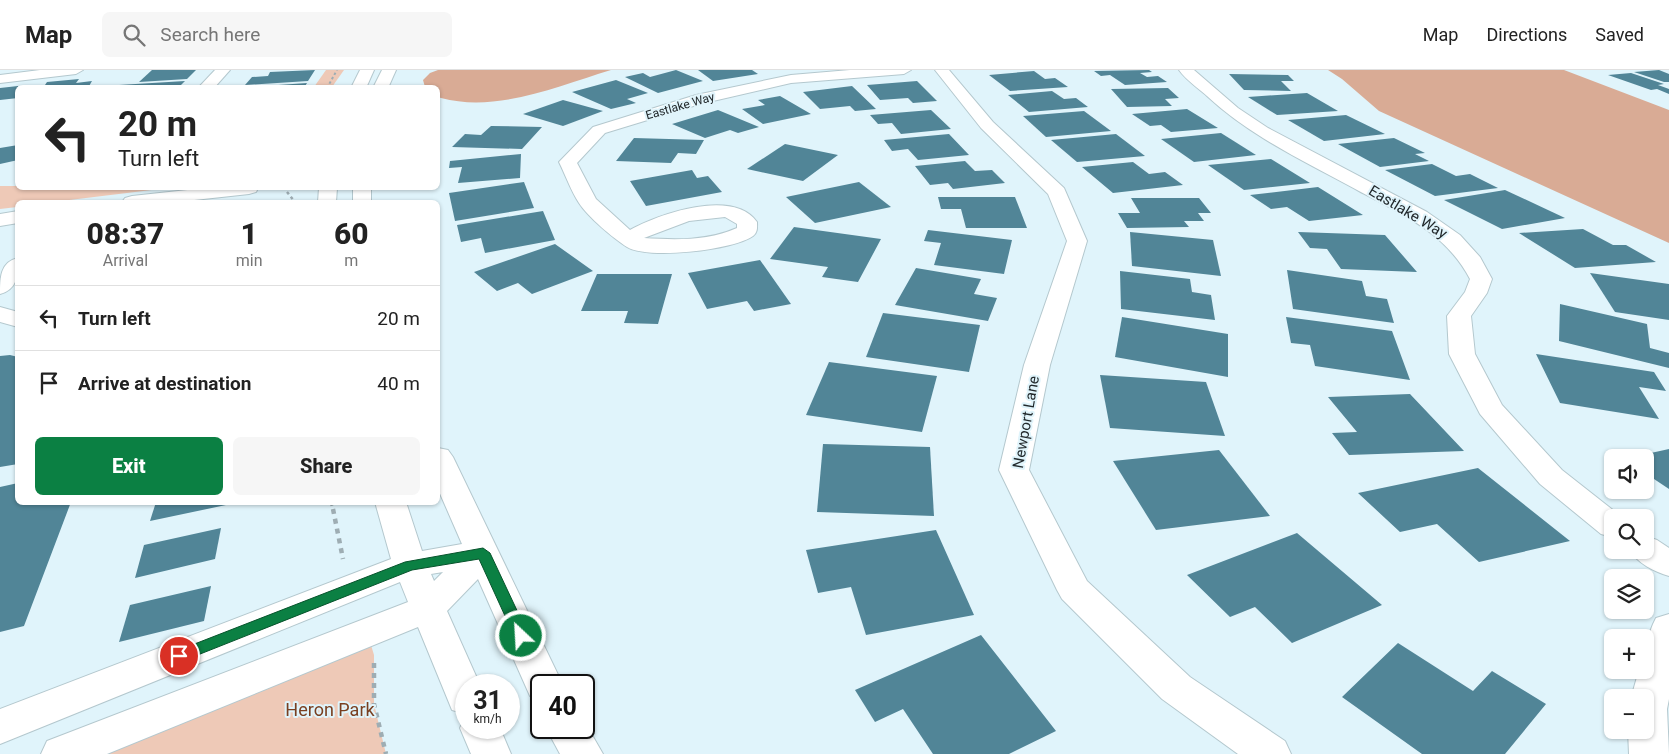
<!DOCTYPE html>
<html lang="en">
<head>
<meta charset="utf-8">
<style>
  :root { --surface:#fff; --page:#f6f6f6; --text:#222; --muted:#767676; --line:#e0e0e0; --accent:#0b8043 }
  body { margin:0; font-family:Roboto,sans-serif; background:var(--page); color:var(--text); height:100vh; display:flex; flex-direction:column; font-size:19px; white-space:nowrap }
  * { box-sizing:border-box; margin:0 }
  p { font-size:16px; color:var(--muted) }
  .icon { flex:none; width:28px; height:28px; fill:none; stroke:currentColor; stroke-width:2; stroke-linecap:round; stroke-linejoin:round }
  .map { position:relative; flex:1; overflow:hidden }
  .sheet { position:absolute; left:15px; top:130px; width:425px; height:305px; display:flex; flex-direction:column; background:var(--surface); border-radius:8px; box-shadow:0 1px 4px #0004 }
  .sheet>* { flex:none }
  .top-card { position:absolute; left:15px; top:15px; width:425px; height:105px; border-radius:8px; box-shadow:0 1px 4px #0004; background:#fff; color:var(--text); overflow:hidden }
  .fabs { position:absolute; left:1604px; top:379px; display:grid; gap:10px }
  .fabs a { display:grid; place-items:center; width:50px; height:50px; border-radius:8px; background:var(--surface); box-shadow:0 1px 4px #0004; font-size:25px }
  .speed { position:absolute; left:455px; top:604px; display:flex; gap:10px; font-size:25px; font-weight:700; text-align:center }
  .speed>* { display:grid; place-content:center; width:65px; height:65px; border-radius:50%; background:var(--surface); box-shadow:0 1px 4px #0004; line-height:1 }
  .speed small { font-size:12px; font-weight:400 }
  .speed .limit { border:2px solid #111; border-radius:8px; background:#fff; color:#111 }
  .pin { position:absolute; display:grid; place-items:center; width:42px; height:42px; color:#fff; margin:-21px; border:2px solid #fff; border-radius:50%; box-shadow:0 1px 5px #0007 }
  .me { position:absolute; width:55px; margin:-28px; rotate:335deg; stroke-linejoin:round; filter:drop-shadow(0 0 4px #0008) }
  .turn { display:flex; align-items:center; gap:18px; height:105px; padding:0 20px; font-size:22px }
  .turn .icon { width:65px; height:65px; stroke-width:2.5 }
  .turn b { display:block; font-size:35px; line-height:42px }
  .eta { display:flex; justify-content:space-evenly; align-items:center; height:85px; text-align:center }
  .eta b { font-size:30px; font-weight:800; line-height:35px }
  .button { display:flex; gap:10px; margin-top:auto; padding:10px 20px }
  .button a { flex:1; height:58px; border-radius:8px; background:var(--accent); color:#fff; font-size:20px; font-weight:800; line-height:58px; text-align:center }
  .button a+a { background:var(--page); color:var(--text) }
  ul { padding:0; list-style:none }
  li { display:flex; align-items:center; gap:15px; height:65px; padding:0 20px; border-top:1px solid var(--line) }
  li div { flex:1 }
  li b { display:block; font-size:19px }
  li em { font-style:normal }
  header { display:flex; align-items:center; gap:30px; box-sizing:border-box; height:70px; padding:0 25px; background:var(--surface); border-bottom:1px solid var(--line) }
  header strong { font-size:24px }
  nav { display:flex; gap:28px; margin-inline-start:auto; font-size:18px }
  .search { width:350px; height:45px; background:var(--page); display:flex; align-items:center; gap:12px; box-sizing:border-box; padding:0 18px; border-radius:8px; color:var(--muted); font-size:19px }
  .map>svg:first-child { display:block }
  .green { fill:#eec9b7 }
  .water { fill:#d9ab95 }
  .building { fill:#518597 }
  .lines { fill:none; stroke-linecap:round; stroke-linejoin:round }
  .minor-casing { stroke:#b4c8ce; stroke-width:2 }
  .path-far3 { stroke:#9eadb3; stroke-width:2; stroke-dasharray:2.5 2.5; stroke-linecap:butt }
  .path-far2 { stroke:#9eadb3; stroke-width:2.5; stroke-dasharray:3 3; stroke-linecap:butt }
  .path-far1 { stroke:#9eadb3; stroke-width:3; stroke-dasharray:4 4; stroke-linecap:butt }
  .path { stroke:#9eadb3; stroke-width:4.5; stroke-dasharray:5 5; stroke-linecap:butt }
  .minor { fill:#fff; fill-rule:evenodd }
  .route { fill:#0b8043; stroke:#07532c }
  .labels { text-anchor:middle; stroke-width:4; stroke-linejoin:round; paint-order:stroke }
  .far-street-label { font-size:12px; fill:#22292c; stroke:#e0f4fb }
  .street-label { font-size:15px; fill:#22292c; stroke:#e0f4fb }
  .near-park-label { font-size:18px; fill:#793f20; stroke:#e0f4fb }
</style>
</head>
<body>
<header>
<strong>Map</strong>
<div class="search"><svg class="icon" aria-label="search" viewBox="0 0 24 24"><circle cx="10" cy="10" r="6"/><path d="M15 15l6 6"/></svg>Search here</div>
<nav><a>Map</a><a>Directions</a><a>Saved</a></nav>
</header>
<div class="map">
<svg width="1669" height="684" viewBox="0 0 1669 684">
  <rect width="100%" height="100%" fill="#e0f4fb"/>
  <g class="green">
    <polygon points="326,0 344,0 332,17 314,17"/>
    <polygon points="0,116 17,116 18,118 168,118 53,132 18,132 17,137 0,139"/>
    <polygon points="371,575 374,585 374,634 386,684 107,684"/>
  </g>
  <g class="water">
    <path d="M 438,0 L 611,0 C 558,16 497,43 441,28 L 438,27 L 438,18 L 425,17 L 423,10 L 430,3 Z"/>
    <polygon points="1328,0 1564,0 1669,40 1669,173 1379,41 1342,9"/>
  </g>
  <g class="building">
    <polygon points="152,0 196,0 187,9 139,12"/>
    <polygon points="315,0 308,11 245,15 252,7 268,6 270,2"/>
    <polygon points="676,0 703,11 658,23 625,7 643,3 650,7"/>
    <polygon points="698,0 752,0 758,4 713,11"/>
    <polygon points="1149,0 1152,2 1140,3 1147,7 1158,6 1167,12 1125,15 1110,5 1101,6 1094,1"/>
    <polygon points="1659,0 1669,4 1669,12 1664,12 1634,2"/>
    <polygon points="1034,1 1045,9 1055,8 1068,17 1010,21 989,5"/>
    <polygon points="1631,3 1664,14 1658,15 1669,19 1669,24 1657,19 1651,20 1608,5"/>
    <polygon points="1229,4 1288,5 1294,11 1281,11 1291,21 1244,20"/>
    <polygon points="79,9 76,13 92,11 88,18 43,18 47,12"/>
    <polygon points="616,10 648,23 627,29 636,33 611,39 572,22"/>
    <polygon points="185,11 178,18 116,18 119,15"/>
    <polygon points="917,11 937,31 913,33 908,28 880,30 867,15"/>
    <polygon points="307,13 304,18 264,18 264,16"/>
    <polygon points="18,16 18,28 0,30 0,18"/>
    <polygon points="852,16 876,39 855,41 850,36 820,39 803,22"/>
    <polygon points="1168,18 1179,28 1165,29 1172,36 1127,37 1111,19"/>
    <polygon points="1052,21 1064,29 1076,28 1088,37 1029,42 1008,25"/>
    <polygon points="1307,23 1338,41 1277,45 1248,27"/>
    <polygon points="780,26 811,44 763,54 742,39 765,35 758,30"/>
    <polygon points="563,30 603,41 563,56 523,44"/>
    <polygon points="1187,39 1218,58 1171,62 1161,55 1150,56 1132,44"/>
    <polygon points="718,40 759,57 738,63 730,60 705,68 672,54"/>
    <polygon points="931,40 951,59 901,64 892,53 878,54 870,45"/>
    <polygon points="1084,41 1111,61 1046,67 1023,46"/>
    <polygon points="1346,45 1385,64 1324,71 1288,50"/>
    <polygon points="491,56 542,57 522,79 452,77 465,64 481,65"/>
    <polygon points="1221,63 1256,85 1194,92 1161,69"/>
    <polygon points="949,64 969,85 918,90 908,79 892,81 884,70"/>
    <polygon points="1116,64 1145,86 1077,92 1051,70"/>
    <polygon points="634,68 704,70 696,84 678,83 671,93 616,91"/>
    <polygon points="1394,68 1425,83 1415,84 1429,91 1380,97 1338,74"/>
    <polygon points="785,74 838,85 803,111 747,99"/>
    <polygon points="18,75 18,90 0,94 0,78"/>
    <polygon points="521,84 520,108 458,113 462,97 449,98 450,91"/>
    <polygon points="1271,89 1310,113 1244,120 1208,95"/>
    <polygon points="965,91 975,101 992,100 1005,113 953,119 948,113 930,115 915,96"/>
    <polygon points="1133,92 1149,104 1165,102 1183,115 1113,123 1082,97"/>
    <polygon points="1432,94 1456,106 1470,104 1498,118 1435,126 1385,100"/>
    <polygon points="692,100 697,108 708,106 722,122 646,136 630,111"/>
    <polygon points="524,112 534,138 455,151 449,123"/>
    <polygon points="859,112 891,137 815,153 786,127"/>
    <polygon points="1318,117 1363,145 1309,151 1287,137 1271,139 1250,125"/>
    <polygon points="1505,120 1565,148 1502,159 1444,130"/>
    <polygon points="938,127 1015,127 1027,158 966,158 961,139 941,139"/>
    <polygon points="1131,128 1199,128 1211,143 1198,143 1204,151 1184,151 1189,157 1127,158 1118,143 1140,143"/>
    <polygon points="543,141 555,170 485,183 481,168 461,172 457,155"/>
    <polygon points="794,157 881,169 858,212 822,207 828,197 770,189"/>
    <polygon points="1583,159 1613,175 1626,175 1656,192 1575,198 1519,163"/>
    <polygon points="928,160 1012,170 1004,204 934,195 941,173 924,171"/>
    <polygon points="1130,162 1213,170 1221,206 1132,196"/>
    <polygon points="1298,162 1385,165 1417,202 1341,199 1327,179 1310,178"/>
    <polygon points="555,174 593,201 532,224 518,213 497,221 474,202"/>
    <polygon points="760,190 791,234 754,241 747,231 707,239 688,203"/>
    <polygon points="916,198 981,209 974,224 997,228 988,251 895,235"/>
    <polygon points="1287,200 1362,211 1366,226 1387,229 1394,253 1293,239"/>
    <polygon points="1120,201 1190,209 1192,222 1211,225 1215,250 1121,239"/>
    <polygon points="1590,203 1669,214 1669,250 1615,242"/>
    <polygon points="597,204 672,204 658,254 624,253 628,241 581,241"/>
    <polygon points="1560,234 1647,254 1650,278 1669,283 1669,298 1559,271"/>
    <polygon points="883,243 980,255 969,302 866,287"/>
    <polygon points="1122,247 1228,264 1228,307 1115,287"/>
    <polygon points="1286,247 1392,261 1410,310 1315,296 1310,275 1291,273"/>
    <polygon points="1536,284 1654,302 1666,321 1639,317 1659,349 1560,333"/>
    <polygon points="10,285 18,287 18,394 0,397 0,286"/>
    <polygon points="829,292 937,306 922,362 806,345"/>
    <polygon points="1100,305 1206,312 1225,366 1110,358"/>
    <polygon points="1410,324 1464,381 1349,385 1332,363 1357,362 1328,327"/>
    <polygon points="823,374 930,377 934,446 817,442"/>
    <polygon points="1669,379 1669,419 1645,403 1645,388 1628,388"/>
    <polygon points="1219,380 1270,446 1156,460 1113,391"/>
    <polygon points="1478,398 1570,471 1479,492 1437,454 1400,462 1358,423"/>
    <polygon points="18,413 18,432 71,432 24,556 0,562 0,417"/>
    <polygon points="156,432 226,432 226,435 150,451"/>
    <polygon points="221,458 215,489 135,508 144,475"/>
    <polygon points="936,460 974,545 866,565 851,517 818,523 806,480"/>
    <polygon points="1297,463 1382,535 1292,573 1255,537 1230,547 1187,505"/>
    <polygon points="211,516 204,551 119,572 130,535"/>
    <polygon points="981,565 1056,661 1009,684 933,684 903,639 875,652 855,620"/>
    <polygon points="1398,573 1473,621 1492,601 1546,634 1505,684 1422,684 1342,627"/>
  </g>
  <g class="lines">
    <defs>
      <g id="minor">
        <polygon points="40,0 83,0 76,4 0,13 0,5"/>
        <polygon points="215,0 230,0 214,18 198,18"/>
        <polygon points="360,0 374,0 366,18 351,18"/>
        <polygon points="382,0 396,0 388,18 373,18"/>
        <path d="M 850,0 L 911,0 L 904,4 L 791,13 L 700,34 L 605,63 L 577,93 L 596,129 L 630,160 C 659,144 733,118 757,152 C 757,157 758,162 753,166 C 734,180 647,190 627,177 C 613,168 588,147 579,133 C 571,121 566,106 559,92 L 593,57 L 696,25 L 791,5 ZM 725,147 L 737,154 L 737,158 C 708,171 675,170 644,168 L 689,151 Z"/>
        <polygon points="935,0 949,0 993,52 1064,118 1087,171 1050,295 1029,400 1087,511 1190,607 1285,671 1291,684 1238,684 1162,629 1062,529 1057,520 999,400 1024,295 1067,171 1048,124 981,58"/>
        <path d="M 1179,0 L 1194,0 L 1238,38 L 1268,58 L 1427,142 L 1460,165 L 1480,187 L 1492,209 L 1487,223 L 1471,246 L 1475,284 L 1502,335 L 1562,400 L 1623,448 L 1612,448 L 1612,467 L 1601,464 L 1540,414 L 1480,344 L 1449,284 L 1447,246 L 1465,222 L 1470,209 C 1446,163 1402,144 1359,121 C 1306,92 1251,67 1207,26 C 1198,18 1186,10 1179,0 Z"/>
        <polygon points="206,118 258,118 256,122 249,124 176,132 122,132 125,128 132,126"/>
        <polygon points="319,118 337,118 336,132 318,132"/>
        <rect x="353" y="118" width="18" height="14"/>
        <polygon points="18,141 18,153 0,156 0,144"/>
        <path d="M 18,188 C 18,204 18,219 0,224 C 0,208 0,192 18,188 Z"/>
        <polygon points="0,237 18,242 18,257 0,252"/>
        <path d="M 438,378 L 448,380 L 453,387 L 563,615 L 541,615 L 541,630 L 530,626 L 478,509 L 447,541 L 480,615 L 466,615 L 466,644 L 452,640 L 418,557 L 107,684 L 41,684 L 47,671 L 408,532 L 400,512 L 0,674 L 0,639 L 391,489 L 375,432 L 406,432 L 422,481 L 462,474 L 438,419 ZM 443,502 L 434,511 L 431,504 Z"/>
        <path d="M 1645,466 L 1657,470 L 1669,478 L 1669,506 C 1655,502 1637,493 1630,480 L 1645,480 Z"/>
        <path d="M 1669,544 L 1669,629 L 1667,639 L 1669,684 L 1629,684 L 1628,660 L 1645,660 L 1645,628 L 1631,628 L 1639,600 L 1645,600 C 1645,581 1647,565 1656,548 Z"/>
        <polygon points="466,646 466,658 500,658 511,684 471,684 460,658"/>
        <polygon points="584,651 603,684 560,684 546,658 584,658"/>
      </g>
    </defs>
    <use href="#minor" class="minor-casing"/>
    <polyline class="path-far3" points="327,18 337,0"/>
    <polyline class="path-far2" points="287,122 295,132"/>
    <polyline class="path-far1" points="331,432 333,440"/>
    <g class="path">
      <polyline points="333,439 343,489"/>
      <polyline points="374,593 374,634 386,684"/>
    </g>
    <use href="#minor" class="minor"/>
  </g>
  <polygon class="route" points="483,478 490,483 529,566 527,570 516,570 479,489 412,500 185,590 179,592 174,590 171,586 174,582 405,492"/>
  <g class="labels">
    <g class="far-street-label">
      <text transform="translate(680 36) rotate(-16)" y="4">Eastlake Way</text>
    </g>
    <g class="street-label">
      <text transform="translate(1408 142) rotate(31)" y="5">Eastlake Way</text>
      <text transform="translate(1026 352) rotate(-80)" y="5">Newport Lane</text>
    </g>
    <g class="near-park-label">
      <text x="330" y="646">Heron Park</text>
    </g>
  </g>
</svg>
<div class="fabs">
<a><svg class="icon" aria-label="sound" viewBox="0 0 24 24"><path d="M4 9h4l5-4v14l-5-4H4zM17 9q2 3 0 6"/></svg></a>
<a><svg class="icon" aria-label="search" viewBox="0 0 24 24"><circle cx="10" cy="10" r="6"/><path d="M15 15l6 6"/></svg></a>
<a><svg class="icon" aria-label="layers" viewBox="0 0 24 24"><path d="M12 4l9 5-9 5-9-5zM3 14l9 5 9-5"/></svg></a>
<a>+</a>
<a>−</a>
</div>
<div class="speed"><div>31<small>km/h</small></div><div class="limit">40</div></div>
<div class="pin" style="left:179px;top:586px;background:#d93025"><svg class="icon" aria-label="arrive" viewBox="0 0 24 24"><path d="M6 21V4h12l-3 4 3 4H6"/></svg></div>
<svg class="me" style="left:521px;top:566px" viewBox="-20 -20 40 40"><circle r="17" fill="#0b8043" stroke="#fff" stroke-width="3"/><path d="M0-11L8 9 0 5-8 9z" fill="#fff"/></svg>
<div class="top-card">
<div class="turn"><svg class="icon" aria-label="left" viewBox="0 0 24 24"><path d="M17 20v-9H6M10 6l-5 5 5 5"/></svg><div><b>20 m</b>Turn left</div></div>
</div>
<section class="sheet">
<div class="eta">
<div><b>08:37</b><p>Arrival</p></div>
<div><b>1</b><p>min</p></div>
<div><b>60</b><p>m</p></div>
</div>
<ul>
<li><svg class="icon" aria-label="left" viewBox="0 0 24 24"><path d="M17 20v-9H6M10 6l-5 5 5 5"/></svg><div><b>Turn left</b></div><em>20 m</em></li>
<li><svg class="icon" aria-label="arrive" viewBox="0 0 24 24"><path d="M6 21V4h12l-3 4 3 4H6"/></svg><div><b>Arrive at destination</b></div><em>40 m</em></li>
</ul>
<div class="button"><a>Exit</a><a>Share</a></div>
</section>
</div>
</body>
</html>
